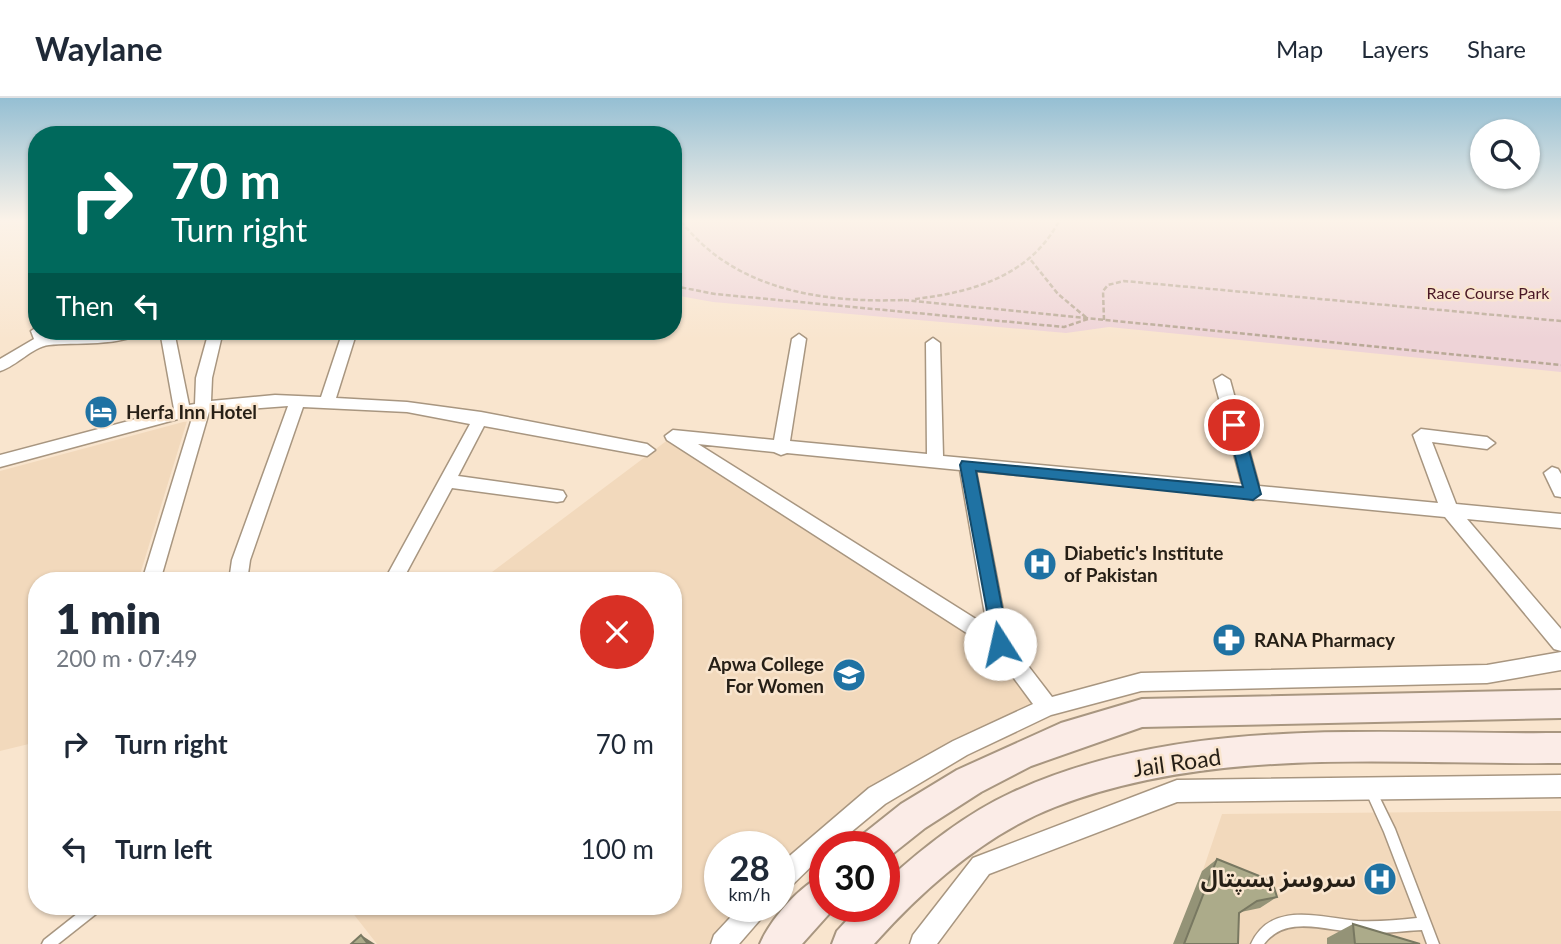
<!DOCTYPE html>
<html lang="en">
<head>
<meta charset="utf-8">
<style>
  :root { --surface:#fff; --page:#f2f2f3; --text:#1f2937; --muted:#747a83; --line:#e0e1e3 }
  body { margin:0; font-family:Lato,"Noto Sans Arabic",sans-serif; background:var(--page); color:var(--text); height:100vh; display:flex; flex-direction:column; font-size:26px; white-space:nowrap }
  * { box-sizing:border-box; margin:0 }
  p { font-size:23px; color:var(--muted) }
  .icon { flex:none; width:38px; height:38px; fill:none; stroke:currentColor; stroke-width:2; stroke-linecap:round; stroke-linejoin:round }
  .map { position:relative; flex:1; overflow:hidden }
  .side { position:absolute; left:28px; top:474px; width:654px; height:343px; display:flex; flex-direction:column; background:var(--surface); border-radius:28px; box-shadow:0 2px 5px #0004 }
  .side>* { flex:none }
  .hud { position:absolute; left:28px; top:28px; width:654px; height:214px; border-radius:28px; box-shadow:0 2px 5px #0004; background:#00695c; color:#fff; overflow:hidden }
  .buttons { position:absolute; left:1470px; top:21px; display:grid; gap:14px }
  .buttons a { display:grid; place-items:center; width:70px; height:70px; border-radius:50%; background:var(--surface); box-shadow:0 2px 5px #0004; font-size:35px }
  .speed { position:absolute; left:704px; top:733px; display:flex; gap:14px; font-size:35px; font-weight:700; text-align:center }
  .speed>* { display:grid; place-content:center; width:91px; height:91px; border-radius:50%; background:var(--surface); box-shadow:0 2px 5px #0004; line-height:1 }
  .speed small { font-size:18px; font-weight:400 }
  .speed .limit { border:10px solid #d22; background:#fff; color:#111 }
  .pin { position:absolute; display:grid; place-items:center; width:60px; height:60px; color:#fff; margin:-30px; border:4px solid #fff; border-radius:50%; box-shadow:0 2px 7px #0007 }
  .me { position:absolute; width:77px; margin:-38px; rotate:350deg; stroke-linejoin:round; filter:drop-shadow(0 0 5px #0008) }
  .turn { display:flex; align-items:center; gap:24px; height:147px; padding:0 28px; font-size:32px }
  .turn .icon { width:91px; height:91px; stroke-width:2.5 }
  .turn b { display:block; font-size:49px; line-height:60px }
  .then { display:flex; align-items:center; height:66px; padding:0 28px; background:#0003; gap:14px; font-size:26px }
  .round { display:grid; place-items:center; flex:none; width:74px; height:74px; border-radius:37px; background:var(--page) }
  .headline { display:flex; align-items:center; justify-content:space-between; height:119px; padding:0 28px }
  h1 { font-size:42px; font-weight:800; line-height:52px }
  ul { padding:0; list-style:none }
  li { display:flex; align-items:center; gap:21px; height:105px; padding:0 28px }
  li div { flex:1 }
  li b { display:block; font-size:26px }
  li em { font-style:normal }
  header { display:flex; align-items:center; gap:42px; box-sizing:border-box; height:98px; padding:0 35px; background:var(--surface); border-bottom:2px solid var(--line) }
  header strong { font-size:33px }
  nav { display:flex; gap:38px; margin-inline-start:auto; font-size:24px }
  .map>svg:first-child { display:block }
  .built { fill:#f2d9bc }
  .green { fill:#eed3d7 }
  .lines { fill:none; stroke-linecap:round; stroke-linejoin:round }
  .service-casing { stroke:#a89680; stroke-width:3 }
  .minor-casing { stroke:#a89680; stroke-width:3 }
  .secondary-casing { stroke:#a89680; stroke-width:4 }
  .path { stroke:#b9a997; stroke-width:2.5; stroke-dasharray:5 2.5; stroke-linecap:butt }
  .service { fill:#fff; fill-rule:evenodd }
  .minor { fill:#fff; fill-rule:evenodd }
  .secondary { fill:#fbece7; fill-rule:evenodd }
  .wall { fill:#949377 }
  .shaded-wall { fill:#787861 }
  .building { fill:#acab8a; stroke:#787861; stroke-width:2 }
  .route { fill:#1f72a3; stroke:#144a6a; stroke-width:2 }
  .labels { text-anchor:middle; stroke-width:5; stroke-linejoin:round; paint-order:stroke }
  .far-park-label { font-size:16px; fill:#491725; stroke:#f9e5ce }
  .poi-label { font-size:19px; font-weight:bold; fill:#261f16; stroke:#f9e5ce; text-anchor:start }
  .near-street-label { font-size:23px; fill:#261f16; stroke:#f9e5ce }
  .near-poi-label { font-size:23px; font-weight:bold; fill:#261f16; stroke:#f9e5ce; text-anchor:end }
</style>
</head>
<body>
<header>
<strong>Waylane</strong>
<nav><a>Map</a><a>Layers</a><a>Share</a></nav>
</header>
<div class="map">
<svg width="1561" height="846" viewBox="0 0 1561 846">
  <rect width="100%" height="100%" fill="#f9e5ce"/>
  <g class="built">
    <polygon points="187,323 138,483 37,483 37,644 0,653 0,373"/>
    <polygon points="673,338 1000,546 1048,609 960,650 795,766 779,784 779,749 719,749 719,808 757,809 723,846 377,846 348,809 674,808 674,483 480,483"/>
    <polygon points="1561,713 1561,846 1178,846 1222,716"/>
  </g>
  <polygon class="green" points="674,123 1561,123 1561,274 1109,229 1066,235 713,204 674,197"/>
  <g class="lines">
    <defs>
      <g id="service">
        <path d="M 1370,687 L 1374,688 L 1395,731 L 1439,846 L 1427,846 L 1422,832 C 1402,833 1382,836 1362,835 C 1330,834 1287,815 1264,846 L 1251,846 C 1271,802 1321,820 1358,823 C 1377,824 1398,822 1417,820 L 1384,734 L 1365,692 L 1366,688 Z"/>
        <polygon points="87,808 103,808 101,812 58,846 42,846 44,842"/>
      </g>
      <g id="minor">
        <path d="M 37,229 L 37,233 L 52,233 L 58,237 L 142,233 C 126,249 71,244 49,247 C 32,249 17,268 0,273 L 0,261 L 34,241 L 31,233 Z"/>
        <polygon points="160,233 174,233 189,307 195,306 196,280 209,233 223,233 212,280 211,303 275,297 321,299 343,233 357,233 336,300 407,304 481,314 647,346 655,352 647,358 484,328 458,378 557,392 563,393 566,398 563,403 557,404 452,390 402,483 384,483 470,326 407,314 303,309 250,462 247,483 229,483 232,462 288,308 209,314 160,483 142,483 193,317 0,369 0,357 174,311"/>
        <path d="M 799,236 L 806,241 L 790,343 L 927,356 L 926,245 L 933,240 L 940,245 L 943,358 L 1242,386 L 1214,282 L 1222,277 L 1230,282 L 1259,388 L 1438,405 L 1413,337 L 1421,331 L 1487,339 L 1495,345 L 1487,351 L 1432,344 L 1456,406 L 1561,416 L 1561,430 L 1467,421 L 1561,531 L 1561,553 L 1554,551 L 1445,419 L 1259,401 L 1253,402 L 1246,399 L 976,373 L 1009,543 L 1052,599 L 1141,575 L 1487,567 L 1561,554 L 1561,572 L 1487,585 L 1141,593 L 1051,617 L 967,657 L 885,706 L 833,749 L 824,749 L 824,756 L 787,792 L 779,796 L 779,767 L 869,690 L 953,643 L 1033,606 L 993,552 L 667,342 L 665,338 L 673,332 L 774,342 L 792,241 ZM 698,346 L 774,354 L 781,357 L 787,355 L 960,372 L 987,528 Z"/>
        <polygon points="1552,369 1558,371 1561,376 1561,399 1555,398 1544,375"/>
        <polygon points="1561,677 1561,699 1177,704 989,776 937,846 910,846 913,837 973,760 1177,682"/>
        <polygon points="741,808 769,808 765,816 739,846 711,846 714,837"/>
      </g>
      <g id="secondary">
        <polygon points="1561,592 1561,620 1142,629 1031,668 981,694 925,730 886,761 884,762 884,749 857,749 862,737 901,706 957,672 1061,625 1142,601"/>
        <path d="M 1561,635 L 1561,665 C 1394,667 1214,647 1055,709 C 985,736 923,791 874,846 L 832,846 L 837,833 L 860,808 L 884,808 L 884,785 C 923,750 965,716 1013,694 C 1183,616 1379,637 1561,635 Z"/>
        <path d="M 824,777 L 824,808 L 836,808 L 802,846 L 760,846 C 770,822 800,787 824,777 Z"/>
      </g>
    </defs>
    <use href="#service" class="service-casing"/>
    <use href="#minor" class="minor-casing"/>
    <use href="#secondary" class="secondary-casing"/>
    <g class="path">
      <path d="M 681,123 C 734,192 822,205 904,202"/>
      <polyline points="674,188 715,196 1064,229 1088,221 1058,196 1030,161"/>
      <path d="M 915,201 C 973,194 1030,178 1059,123"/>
      <polyline points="904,202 1561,267"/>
      <polyline points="1104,222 1103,193 1108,187 1124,183 1561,223"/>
    </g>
    <use href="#service" class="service"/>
    <use href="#minor" class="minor"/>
    <use href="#secondary" class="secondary"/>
  </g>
  <g class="wall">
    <polygon points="1217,761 1277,799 1260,810 1241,814 1239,815 1238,846 1173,846 1202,773"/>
    <polygon points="1353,826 1420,846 1327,846 1327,840"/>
  </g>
  <polygon class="shaded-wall" points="361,837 375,846 368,846"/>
  <g class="building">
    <polygon points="1217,761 1272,783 1277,799 1257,803 1239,815 1238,846 1184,846"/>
    <polygon points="1353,826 1420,846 1355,846"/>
    <polygon points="361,837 368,846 351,846"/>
  </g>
  <linearGradient id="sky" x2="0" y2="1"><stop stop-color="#95bfd3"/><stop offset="0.51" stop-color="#fcf3e9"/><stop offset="1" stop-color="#fcf3e9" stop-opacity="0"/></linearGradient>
  <rect width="1561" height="241" fill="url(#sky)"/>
  <polygon class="route" points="1234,322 1242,327 1261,396 1253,402 976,373 1009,546 1000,554 994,551 960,367 962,363 1243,389 1227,327"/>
  <defs>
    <symbol id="hotel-disc" viewBox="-11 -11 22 22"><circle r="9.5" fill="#1f72a3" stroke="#f9e5ce"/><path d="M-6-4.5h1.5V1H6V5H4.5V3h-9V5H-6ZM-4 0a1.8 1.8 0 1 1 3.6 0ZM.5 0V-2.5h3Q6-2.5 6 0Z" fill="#fff"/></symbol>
    <symbol id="hospital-disc" viewBox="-11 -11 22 22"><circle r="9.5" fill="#1f72a3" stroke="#f9e5ce"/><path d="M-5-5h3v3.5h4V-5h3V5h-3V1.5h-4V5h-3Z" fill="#fff"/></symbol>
    <symbol id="pharmacy-disc" viewBox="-11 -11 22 22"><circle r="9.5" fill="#1f72a3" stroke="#f9e5ce"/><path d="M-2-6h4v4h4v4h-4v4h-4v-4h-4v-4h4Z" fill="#fff"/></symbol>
    <symbol id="university-disc" viewBox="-11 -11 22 22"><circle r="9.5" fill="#1f72a3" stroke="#f9e5ce"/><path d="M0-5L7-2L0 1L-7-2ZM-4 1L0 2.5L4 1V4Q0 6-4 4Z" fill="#fff"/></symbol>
  </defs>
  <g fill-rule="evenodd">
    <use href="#hotel-disc" x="82" y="295" width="38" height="38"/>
    <use href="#hospital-disc" x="1021" y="447" width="38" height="38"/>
    <use href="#pharmacy-disc" x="1210" y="523" width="38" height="38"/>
    <use href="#university-disc" x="830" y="558" width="38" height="38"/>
    <use href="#hospital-disc" x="1361" y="762" width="38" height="38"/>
  </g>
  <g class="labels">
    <g class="far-park-label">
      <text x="1488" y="201">Race Course Park</text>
    </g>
    <g class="poi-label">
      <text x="126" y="321">Herfa Inn Hotel</text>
      <text x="1064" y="462">Diabetic's Institute<tspan x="1064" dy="22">of Pakistan</tspan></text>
      <text x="1254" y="549">RANA Pharmacy</text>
      <text x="824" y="573" text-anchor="end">Apwa College<tspan x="824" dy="22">For Women</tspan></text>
    </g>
    <g class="near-street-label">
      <text transform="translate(1177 665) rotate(-8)" y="8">Jail Road</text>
    </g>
    <g class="near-poi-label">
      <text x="1356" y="789">سروسز ہسپتال</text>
    </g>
  </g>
</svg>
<div class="buttons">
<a><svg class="icon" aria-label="search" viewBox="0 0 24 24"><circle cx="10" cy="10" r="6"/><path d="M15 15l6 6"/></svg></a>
</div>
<div class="speed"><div>28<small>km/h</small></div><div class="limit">30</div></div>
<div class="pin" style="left:1234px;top:327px;background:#d93025"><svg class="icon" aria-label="arrive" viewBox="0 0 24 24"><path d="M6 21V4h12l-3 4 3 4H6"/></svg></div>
<svg class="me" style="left:1000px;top:546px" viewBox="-20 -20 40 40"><circle r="19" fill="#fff"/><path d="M0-13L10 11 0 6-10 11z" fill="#1f72a3"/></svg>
<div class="hud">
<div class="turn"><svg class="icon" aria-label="right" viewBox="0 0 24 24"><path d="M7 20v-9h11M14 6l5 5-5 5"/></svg><div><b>70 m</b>Turn right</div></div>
<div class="then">Then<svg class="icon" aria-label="left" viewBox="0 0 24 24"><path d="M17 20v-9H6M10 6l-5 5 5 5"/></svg></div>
</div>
<section class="side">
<div class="headline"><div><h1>1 min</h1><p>200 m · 07:49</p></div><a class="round" style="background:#d93025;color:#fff"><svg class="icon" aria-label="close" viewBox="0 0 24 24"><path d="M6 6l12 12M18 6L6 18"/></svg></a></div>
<ul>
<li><svg class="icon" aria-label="right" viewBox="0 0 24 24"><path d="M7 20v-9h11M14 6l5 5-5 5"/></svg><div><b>Turn right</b></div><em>70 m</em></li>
<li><svg class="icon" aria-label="left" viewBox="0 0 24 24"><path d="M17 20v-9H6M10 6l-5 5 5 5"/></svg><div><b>Turn left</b></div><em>100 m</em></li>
</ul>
</section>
</div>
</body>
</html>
